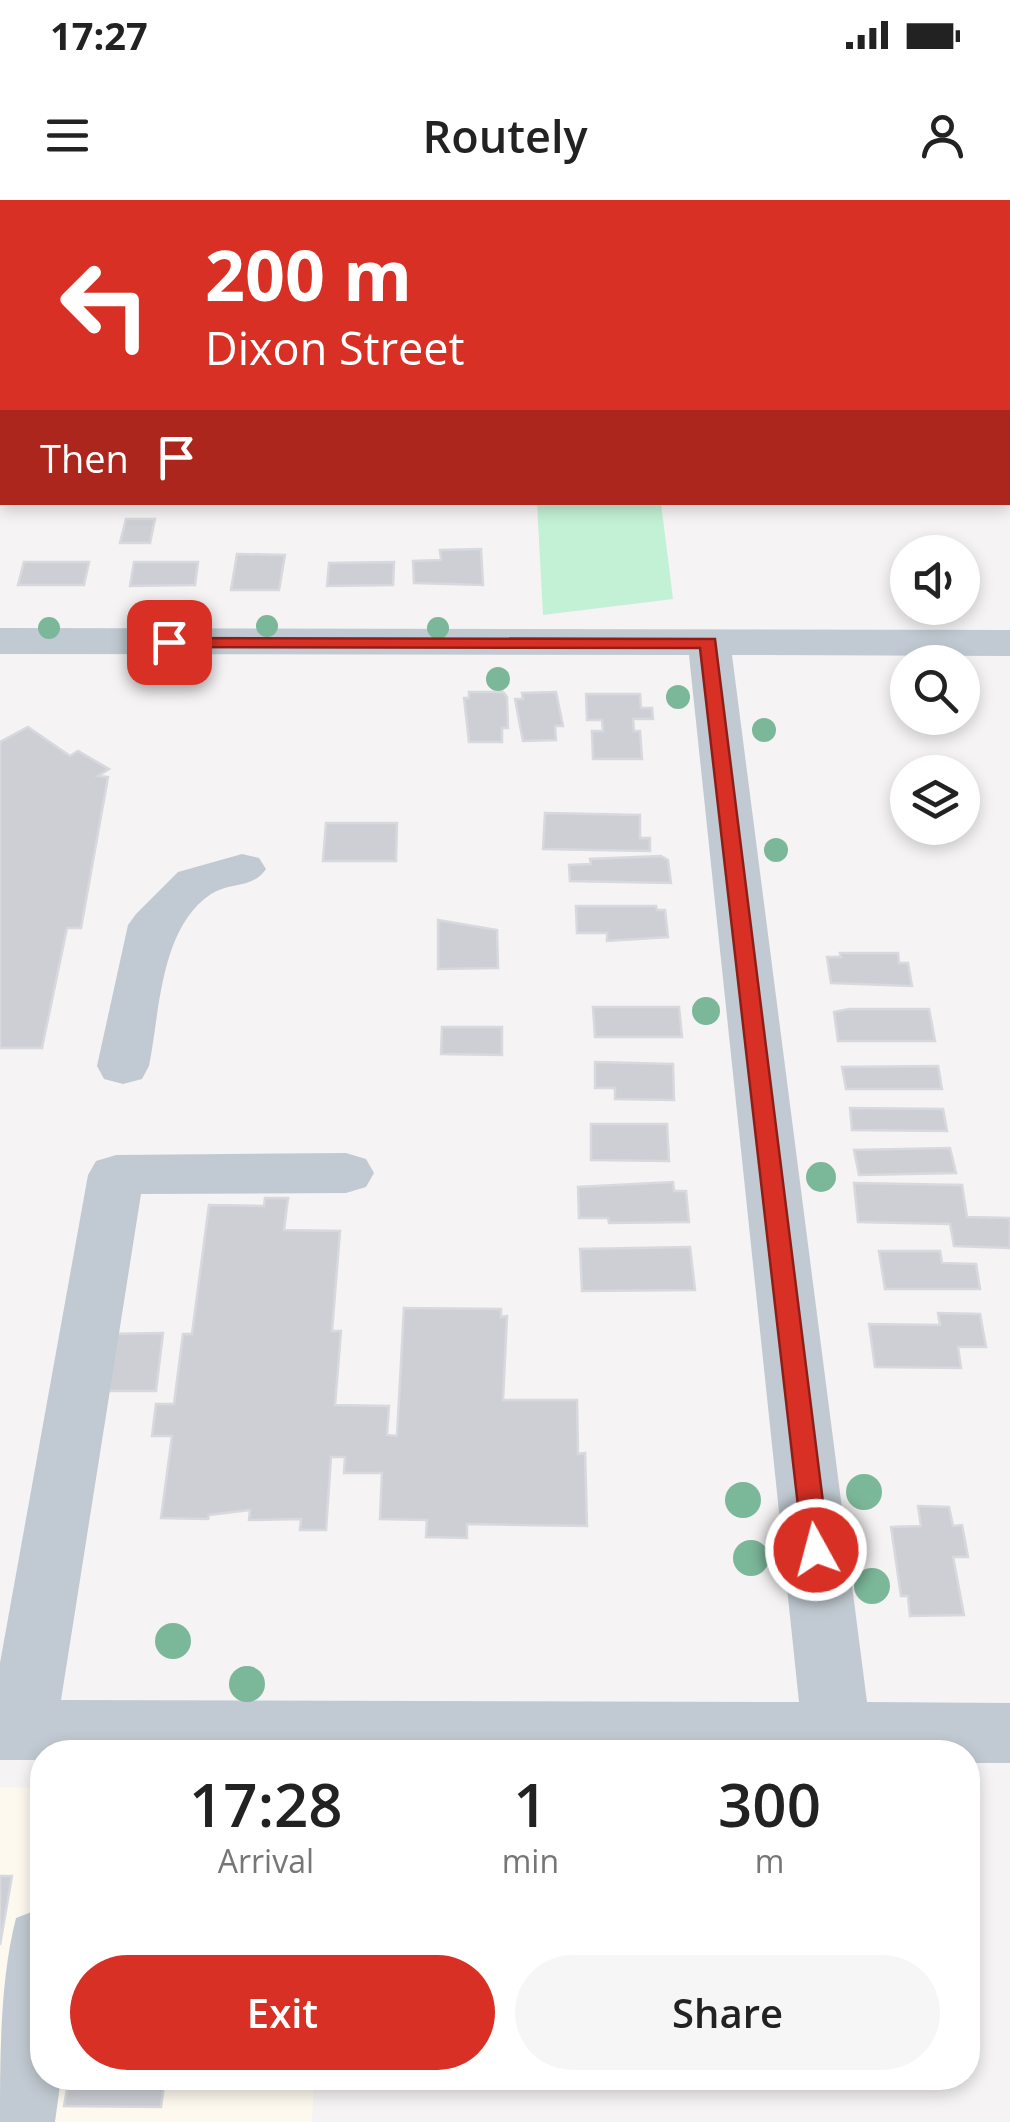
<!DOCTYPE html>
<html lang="en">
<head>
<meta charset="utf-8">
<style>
  :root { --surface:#fff; --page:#f6f6f6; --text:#222; --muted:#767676; --accent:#d93025 }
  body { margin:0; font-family:"Open Sans",sans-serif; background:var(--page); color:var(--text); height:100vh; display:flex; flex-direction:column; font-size:38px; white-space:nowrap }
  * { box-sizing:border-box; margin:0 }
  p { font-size:32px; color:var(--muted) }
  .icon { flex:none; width:55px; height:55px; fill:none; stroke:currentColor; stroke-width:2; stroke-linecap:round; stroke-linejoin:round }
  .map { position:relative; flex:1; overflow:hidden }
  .sheet { position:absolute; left:30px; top:1540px; width:950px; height:350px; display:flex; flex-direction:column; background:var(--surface); border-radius:40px; box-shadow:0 5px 15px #0003 }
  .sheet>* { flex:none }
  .guide { position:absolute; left:0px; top:0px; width:1010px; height:305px; box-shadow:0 5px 15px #0003; background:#d93025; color:#fff; overflow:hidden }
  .controls { position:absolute; left:890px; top:335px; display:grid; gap:20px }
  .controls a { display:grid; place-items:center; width:90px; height:90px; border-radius:50%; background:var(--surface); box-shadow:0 5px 15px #0003; font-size:50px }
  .pin { position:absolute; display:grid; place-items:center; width:85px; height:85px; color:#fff; margin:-42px; border-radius:20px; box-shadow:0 5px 15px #0006 }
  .me { position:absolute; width:110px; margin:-55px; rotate:353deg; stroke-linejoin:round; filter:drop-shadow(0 0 8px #0008) }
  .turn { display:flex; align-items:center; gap:35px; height:210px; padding:0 40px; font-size:45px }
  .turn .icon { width:130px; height:130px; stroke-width:2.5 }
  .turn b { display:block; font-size:70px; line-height:85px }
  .then { display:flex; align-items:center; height:95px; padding:0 40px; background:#0003; gap:20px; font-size:38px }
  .eta { display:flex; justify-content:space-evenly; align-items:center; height:170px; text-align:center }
  .eta b { font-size:60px; font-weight:600; line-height:70px }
  .cta { display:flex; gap:20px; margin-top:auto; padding:20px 40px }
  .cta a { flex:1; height:115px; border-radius:60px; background:var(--accent); color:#fff; font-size:40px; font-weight:600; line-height:115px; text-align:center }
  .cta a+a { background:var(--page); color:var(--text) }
  .status { display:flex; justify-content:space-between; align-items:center; height:70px; padding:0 50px; background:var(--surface); direction:ltr }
  .status svg { height:28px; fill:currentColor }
  header { display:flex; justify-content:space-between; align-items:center; height:130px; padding:0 40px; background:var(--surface); font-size:45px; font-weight:600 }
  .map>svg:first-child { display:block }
  .commercial { fill:#fdf9ef }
  .green { fill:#c3f1d5 }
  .building { fill:#cdcfd5; stroke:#d7d9de; stroke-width:2.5 }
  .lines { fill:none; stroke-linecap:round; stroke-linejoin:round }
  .minor { fill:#c1cad2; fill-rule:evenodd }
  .tree { fill:#7bb799 }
  .route { fill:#d93025; stroke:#8d1f18; stroke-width:2.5 }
</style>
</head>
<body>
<div class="status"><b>17:27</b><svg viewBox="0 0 49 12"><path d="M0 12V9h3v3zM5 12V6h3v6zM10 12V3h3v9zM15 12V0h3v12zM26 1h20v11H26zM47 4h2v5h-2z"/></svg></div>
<header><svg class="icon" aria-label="menu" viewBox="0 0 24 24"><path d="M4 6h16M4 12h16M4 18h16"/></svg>Routely<svg class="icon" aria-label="person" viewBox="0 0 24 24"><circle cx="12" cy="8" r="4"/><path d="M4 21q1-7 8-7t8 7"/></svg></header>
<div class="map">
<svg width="1010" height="1922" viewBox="0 0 1010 1922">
  <rect width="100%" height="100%" fill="#f5f3f3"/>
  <polygon class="commercial" points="0,1587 42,1588 42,1878 314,1878 312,1922 0,1922"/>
  <polygon class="green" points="537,303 661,303 673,399 543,415"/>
  <g class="building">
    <polygon points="1008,87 1010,303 974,303 1008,302"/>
    <polygon points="126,319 155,319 150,343 120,343"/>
    <polygon points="481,349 483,385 414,383 413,361 441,360 440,350"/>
    <polygon points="237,354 285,355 279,390 231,390"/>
    <polygon points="24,362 89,362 84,385 18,385"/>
    <polygon points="134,362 198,362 195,385 130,386"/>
    <polygon points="394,362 393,385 327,386 329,363"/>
    <polygon points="469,492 503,492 507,497 508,528 502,528 502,542 469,542 464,498 469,498"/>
    <polygon points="556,492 563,526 555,526 556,540 523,541 515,499 523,499 522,493"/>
    <polygon points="586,494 640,494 641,508 652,508 653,519 633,519 634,531 640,531 642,559 593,559 592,531 603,531 602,520 587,520"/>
    <polygon points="28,527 70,556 78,551 109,569 98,576 108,577 81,728 67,728 42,848 0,848 0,542"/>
    <polygon points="545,613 640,615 640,638 650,638 650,651 543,649"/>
    <polygon points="326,623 397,623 396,661 323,661"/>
    <polygon points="661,656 668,660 671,683 570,681 569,665 591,664 590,659"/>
    <polygon points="576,706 656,706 657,710 665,710 668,737 607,741 607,733 577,733"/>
    <polygon points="438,720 497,730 498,768 438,769"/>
    <polygon points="840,753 898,753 899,763 908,763 912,786 831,783 827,757 841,757"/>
    <polygon points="593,807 679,807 682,837 595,837"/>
    <polygon points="849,809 929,809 935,841 838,841 834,812"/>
    <polygon points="442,827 502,827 502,855 441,854"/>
    <polygon points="595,862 673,864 674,900 615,899 615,888 595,888"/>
    <polygon points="938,866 942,889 846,889 842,867"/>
    <polygon points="850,908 943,909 947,931 852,930"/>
    <polygon points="591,924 667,924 669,961 591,960"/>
    <polygon points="950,948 956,973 859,975 854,950"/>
    <polygon points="673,982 674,991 686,991 689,1022 609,1023 608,1018 579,1018 578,987"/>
    <polygon points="854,983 962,985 967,1017 1010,1018 1010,1048 954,1046 950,1024 858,1022"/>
    <polygon points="265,998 288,998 284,1030 340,1031 332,1131 341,1131 335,1205 389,1206 387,1235 397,1236 404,1108 501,1109 501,1117 507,1116 503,1200 577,1200 578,1254 585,1253 587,1326 467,1324 467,1338 426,1337 427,1320 380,1319 382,1273 344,1273 345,1257 331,1257 326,1330 300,1330 301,1319 249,1320 250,1310 209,1315 208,1319 161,1318 172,1236 152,1236 156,1204 174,1204 183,1134 192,1134 209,1005 264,1006"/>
    <polygon points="690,1047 695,1090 582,1091 580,1049"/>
    <polygon points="879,1051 940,1051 942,1063 976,1064 980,1089 885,1089"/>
    <polygon points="938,1113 980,1114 986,1147 958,1147 961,1168 875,1167 869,1124 940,1125"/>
    <polygon points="163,1133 156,1191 98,1191 107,1134"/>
    <polygon points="918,1306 949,1307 953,1326 962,1325 968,1357 953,1357 964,1415 910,1416 908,1396 901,1396 891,1327 921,1326"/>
    <polygon points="0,1676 12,1676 0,1745"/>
    <polygon points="69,1878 165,1878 161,1907 64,1906"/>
  </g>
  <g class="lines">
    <g class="minor">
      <rect x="565" y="0" width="32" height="2"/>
      <polygon points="967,0 999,0 1000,2 968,2"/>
      <polygon points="0,428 1010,430 1010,456 732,455 867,1502 1010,1503 1010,1563 968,1563 968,1552 42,1552 42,1560 0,1560 0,1463 88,975 96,961 116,955 346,953 366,959 374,973 366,987 346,993 141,994 61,1500 799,1502 689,455 0,454"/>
      <path d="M 242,654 L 259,658 L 266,669 C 253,689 230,682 211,694 C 160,728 160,811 149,866 L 142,879 L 123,884 L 104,879 L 97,866 L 128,725 L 136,714 L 178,672 Z"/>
      <path d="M 42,1708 L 42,1878 L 61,1878 L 55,1922 L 0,1922 C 0,1856 0,1780 16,1718 Z"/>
    </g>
  </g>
  <g class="tree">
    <circle cx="267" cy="426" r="11"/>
    <circle cx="49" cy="428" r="11"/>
    <circle cx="438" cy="428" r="11"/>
    <circle cx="498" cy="479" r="12"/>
    <circle cx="678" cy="497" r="12"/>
    <circle cx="764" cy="530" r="12"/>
    <circle cx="776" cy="650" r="12"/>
    <circle cx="706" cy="811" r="14"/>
    <circle cx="821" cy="977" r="15"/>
    <circle cx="864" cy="1292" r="18"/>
    <circle cx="743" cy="1300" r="18"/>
    <circle cx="751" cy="1358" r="18"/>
    <circle cx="872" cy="1386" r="18"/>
    <circle cx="173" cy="1441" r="18"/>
    <circle cx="247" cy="1484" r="18"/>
  </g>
  <polygon class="route" points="163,438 715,439 829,1350 825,1358 807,1358 803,1350 700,448 169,447 160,442"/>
</svg>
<div class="controls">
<a><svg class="icon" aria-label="sound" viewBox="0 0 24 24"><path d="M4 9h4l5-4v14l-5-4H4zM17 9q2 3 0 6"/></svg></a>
<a><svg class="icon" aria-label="search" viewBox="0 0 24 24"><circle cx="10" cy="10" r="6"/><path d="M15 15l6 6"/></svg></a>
<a><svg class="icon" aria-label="layers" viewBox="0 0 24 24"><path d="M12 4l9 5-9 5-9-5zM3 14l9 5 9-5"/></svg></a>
</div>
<div class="pin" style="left:169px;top:442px;background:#d93025"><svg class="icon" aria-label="arrive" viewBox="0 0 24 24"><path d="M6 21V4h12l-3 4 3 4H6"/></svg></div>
<svg class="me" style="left:816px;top:1350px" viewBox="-20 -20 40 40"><circle r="17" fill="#d93025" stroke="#fff" stroke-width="3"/><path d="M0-11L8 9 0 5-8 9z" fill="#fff"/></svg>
<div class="guide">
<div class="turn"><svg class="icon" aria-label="left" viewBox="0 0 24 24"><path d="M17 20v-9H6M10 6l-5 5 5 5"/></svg><div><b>200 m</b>Dixon Street</div></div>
<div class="then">Then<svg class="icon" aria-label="arrive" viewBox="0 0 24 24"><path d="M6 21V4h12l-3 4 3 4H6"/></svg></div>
</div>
<section class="sheet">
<div class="eta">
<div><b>17:28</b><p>Arrival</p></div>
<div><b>1</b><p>min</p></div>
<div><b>300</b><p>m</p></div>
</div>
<div class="cta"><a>Exit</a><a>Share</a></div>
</section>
</div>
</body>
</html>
